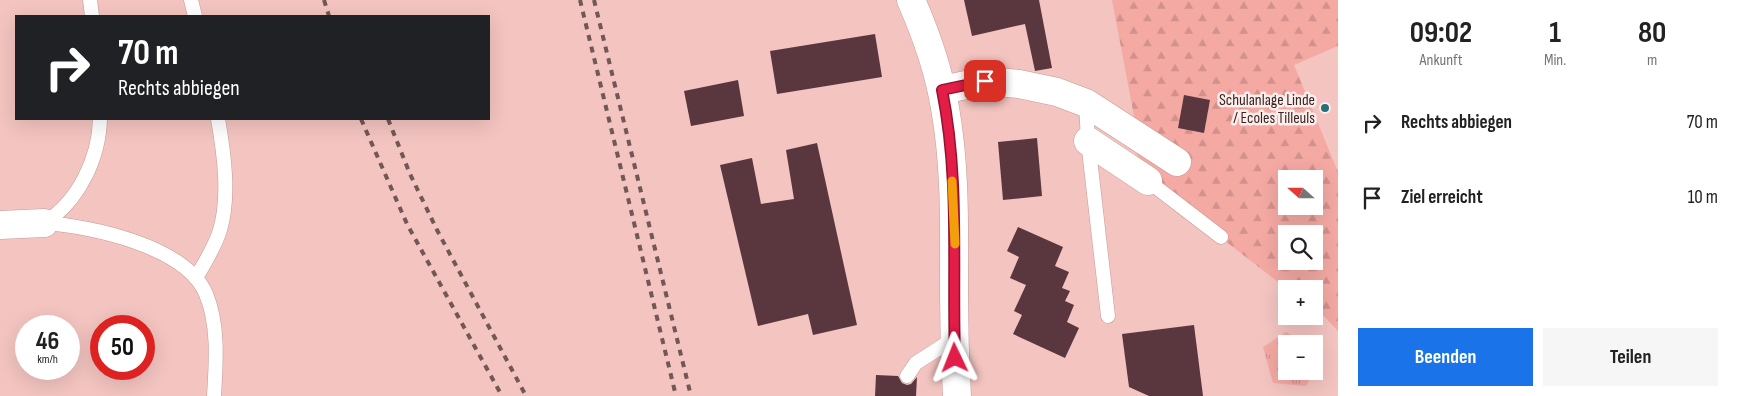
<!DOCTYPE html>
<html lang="de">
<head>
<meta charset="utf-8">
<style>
  :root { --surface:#fff; --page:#f6f6f6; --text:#222; --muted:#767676; --accent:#1a73e8 }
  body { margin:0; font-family:"Sofia Sans Condensed",sans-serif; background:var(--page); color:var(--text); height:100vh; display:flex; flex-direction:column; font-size:19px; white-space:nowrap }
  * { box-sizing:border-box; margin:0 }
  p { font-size:16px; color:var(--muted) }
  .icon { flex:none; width:28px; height:28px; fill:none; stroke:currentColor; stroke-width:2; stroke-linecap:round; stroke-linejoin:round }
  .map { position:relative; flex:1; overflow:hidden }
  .panel { display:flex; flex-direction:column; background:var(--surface); width:400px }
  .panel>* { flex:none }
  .banner { position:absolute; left:15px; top:15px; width:475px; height:105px; border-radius:0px; box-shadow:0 5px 20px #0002; background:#202124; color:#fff; overflow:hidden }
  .needle { width:32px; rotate:291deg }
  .tools { position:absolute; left:1278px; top:170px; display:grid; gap:10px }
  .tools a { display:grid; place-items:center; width:45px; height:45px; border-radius:0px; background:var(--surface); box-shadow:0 5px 20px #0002; font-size:25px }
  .speed { position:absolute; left:15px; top:315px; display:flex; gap:10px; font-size:25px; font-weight:700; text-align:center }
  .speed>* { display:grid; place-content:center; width:65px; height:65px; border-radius:50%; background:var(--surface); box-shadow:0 5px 20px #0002; line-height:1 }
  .speed small { font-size:12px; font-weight:400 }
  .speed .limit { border:8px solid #d22; background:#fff; color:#111 }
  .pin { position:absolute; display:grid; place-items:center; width:42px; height:42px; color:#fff; margin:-21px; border-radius:10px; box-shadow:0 2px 8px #0006 }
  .me { position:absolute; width:55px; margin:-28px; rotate:358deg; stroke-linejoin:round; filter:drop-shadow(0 0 4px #0008) }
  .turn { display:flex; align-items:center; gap:18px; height:105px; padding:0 20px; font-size:22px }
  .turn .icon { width:65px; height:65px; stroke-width:2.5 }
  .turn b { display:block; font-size:35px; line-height:42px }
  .eta { display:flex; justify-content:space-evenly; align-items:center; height:85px; text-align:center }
  .eta b { font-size:30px; font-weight:700; line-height:35px }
  .button { display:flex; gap:10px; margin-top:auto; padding:10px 20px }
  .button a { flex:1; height:58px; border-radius:0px; background:var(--accent); color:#fff; font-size:20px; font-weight:700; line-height:58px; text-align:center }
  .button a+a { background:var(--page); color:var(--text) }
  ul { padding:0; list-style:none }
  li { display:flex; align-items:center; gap:15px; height:75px; padding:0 20px }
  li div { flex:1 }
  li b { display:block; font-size:19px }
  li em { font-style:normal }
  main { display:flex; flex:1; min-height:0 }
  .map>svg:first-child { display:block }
  .grass { fill:url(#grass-tufts) }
  .forest { fill:url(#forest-firs); fill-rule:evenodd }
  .building { fill:#5a363f }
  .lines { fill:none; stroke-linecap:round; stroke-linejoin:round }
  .lane-casing { stroke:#c69a96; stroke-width:15 }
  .street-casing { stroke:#c69a96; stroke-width:29 }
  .secondary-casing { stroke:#c69a96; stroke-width:29 }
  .lane { stroke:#fff; stroke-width:14 }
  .street { stroke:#fff; stroke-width:28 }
  .secondary { stroke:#fff; stroke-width:28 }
  .rail { stroke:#715755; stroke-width:4; stroke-dasharray:6 6; stroke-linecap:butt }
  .route-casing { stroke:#92132f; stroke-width:12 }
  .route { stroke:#e11d48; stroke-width:9 }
  .slow { stroke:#f59e0b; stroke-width:9 }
  .poi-dot { fill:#267078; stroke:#fdeeec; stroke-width:2 }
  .labels { text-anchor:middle; stroke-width:5; stroke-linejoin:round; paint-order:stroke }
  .poi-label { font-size:16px; fill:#372624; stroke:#fdeeec; text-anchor:end }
</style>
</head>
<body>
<main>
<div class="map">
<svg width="1338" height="396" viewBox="0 0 1338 396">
  <defs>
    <pattern id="grass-tufts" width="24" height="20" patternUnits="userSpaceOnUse" patternTransform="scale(1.25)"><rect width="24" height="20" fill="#f4a9a3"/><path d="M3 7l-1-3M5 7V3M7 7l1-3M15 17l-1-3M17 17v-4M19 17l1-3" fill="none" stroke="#d2918c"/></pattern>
    <pattern id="forest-firs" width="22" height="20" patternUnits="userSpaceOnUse" patternTransform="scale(1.25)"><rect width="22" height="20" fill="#f4a9a3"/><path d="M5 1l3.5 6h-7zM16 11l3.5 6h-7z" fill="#d2918c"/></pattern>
  </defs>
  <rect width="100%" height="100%" fill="#f3c4c0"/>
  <polygon class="grass" points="1286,332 1306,344 1286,344 1286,371 1310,371 1309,381 1306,386 1273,383 1263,347"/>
  <path class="forest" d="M 1112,0 L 1338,0 L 1338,46 L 1294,65 L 1338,172 L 1338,331 L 1321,313 L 1314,307 L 1314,289 L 1287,289 L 1148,181 L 1133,145 L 1138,137 ZM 1286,179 L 1314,179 L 1314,206 L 1286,206 ZM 1286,234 L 1314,234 L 1314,261 L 1286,261 Z"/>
  <g class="building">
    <polygon points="964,0 1039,0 1052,68 1035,71 1025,24 972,36"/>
    <polygon points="875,34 882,77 777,94 770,51"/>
    <polygon points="738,80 744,116 691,126 684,91"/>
    <polygon points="1184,95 1210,100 1204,133 1178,128"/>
    <polygon points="1037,138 1042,196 1003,200 998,142"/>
    <polygon points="817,143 857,325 813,335 808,314 758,326 720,165 752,158 761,204 794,199 786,150"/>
    <polygon points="1018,227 1063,247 1055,266 1069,272 1062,288 1070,291 1065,301 1074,305 1067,322 1079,328 1065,358 1013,334 1022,315 1014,311 1026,285 1010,278 1019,257 1007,251"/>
    <polygon points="1194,325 1203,396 1149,396 1129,387 1122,334"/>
    <polygon points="876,375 898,376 902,383 907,385 911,384 917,377 916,396 875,396"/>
  </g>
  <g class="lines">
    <defs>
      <g id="lane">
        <polyline points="90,0 92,16"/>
        <polyline points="191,0 195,16"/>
        <polyline points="1086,103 1088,141 1108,316"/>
        <polyline points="1148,181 1221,237"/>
        <path d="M 44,223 C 90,226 186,246 206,294 C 219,325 216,363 214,396"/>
        <path d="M 44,223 C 78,202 99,159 100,119"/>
        <path d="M 196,278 C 205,262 215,247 220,230 C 230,197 224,153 218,119"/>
        <polyline points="907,376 916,363 955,338"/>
      </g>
      <g id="street">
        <polyline points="942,90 985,81 1019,84 1057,92 1086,103 1177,162"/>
        <polyline points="1088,141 1148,181"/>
        <polyline points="0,225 44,223"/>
      </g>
      <path id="secondary" d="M 911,0 C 926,34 939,71 945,108 C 956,169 954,232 954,294 C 954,328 955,362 957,396"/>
    </defs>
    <use href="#lane" class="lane-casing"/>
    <use href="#street" class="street-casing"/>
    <use href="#secondary" class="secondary-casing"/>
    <use href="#lane" class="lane"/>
    <use href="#street" class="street"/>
    <use href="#secondary" class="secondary"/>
    <g class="rail">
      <polyline points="324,0 329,16"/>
      <polyline points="580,0 676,396"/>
      <polyline points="594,0 691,396"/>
      <polyline points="361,119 407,224 502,396"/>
      <polyline points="388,119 410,174 437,230 526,396"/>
    </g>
  </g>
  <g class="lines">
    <defs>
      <path id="route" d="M 955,358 C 952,268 960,178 942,90 L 985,81"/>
    </defs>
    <use href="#route" class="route-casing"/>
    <use href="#route" class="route"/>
    <polyline class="slow" points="952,181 955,244"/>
  </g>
  <circle class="poi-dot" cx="1325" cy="108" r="5"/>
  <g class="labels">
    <g class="poi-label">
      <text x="1315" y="105">Schulanlage Linde<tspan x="1315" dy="18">/ Ecoles Tilleuls</tspan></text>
    </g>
  </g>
</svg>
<div class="tools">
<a><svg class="needle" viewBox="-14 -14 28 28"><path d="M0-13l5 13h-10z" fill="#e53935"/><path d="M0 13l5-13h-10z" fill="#767676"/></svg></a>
<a><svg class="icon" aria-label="search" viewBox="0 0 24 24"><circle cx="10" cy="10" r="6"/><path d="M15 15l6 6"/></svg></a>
<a>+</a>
<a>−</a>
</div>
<div class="speed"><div>46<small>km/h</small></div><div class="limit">50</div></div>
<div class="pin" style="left:985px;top:81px;background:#d93025"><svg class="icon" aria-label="arrive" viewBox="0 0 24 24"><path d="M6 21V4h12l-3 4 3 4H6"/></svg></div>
<svg class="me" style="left:955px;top:358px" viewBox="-20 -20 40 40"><path d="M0-17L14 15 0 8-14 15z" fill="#e11d48" stroke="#fff" stroke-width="4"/></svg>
<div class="banner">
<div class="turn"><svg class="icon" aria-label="right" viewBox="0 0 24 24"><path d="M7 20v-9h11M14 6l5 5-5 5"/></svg><div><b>70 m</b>Rechts abbiegen</div></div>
</div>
</div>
<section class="panel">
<div class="eta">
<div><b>09:02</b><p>Ankunft</p></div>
<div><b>1</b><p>Min.</p></div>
<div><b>80</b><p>m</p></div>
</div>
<ul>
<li><svg class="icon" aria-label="right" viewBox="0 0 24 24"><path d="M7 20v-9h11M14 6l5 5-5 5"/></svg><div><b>Rechts abbiegen</b></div><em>70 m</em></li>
<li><svg class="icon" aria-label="arrive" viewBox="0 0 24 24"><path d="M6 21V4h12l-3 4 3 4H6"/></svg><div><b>Ziel erreicht</b></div><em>10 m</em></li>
</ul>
<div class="button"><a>Beenden</a><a>Teilen</a></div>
</section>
</main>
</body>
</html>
